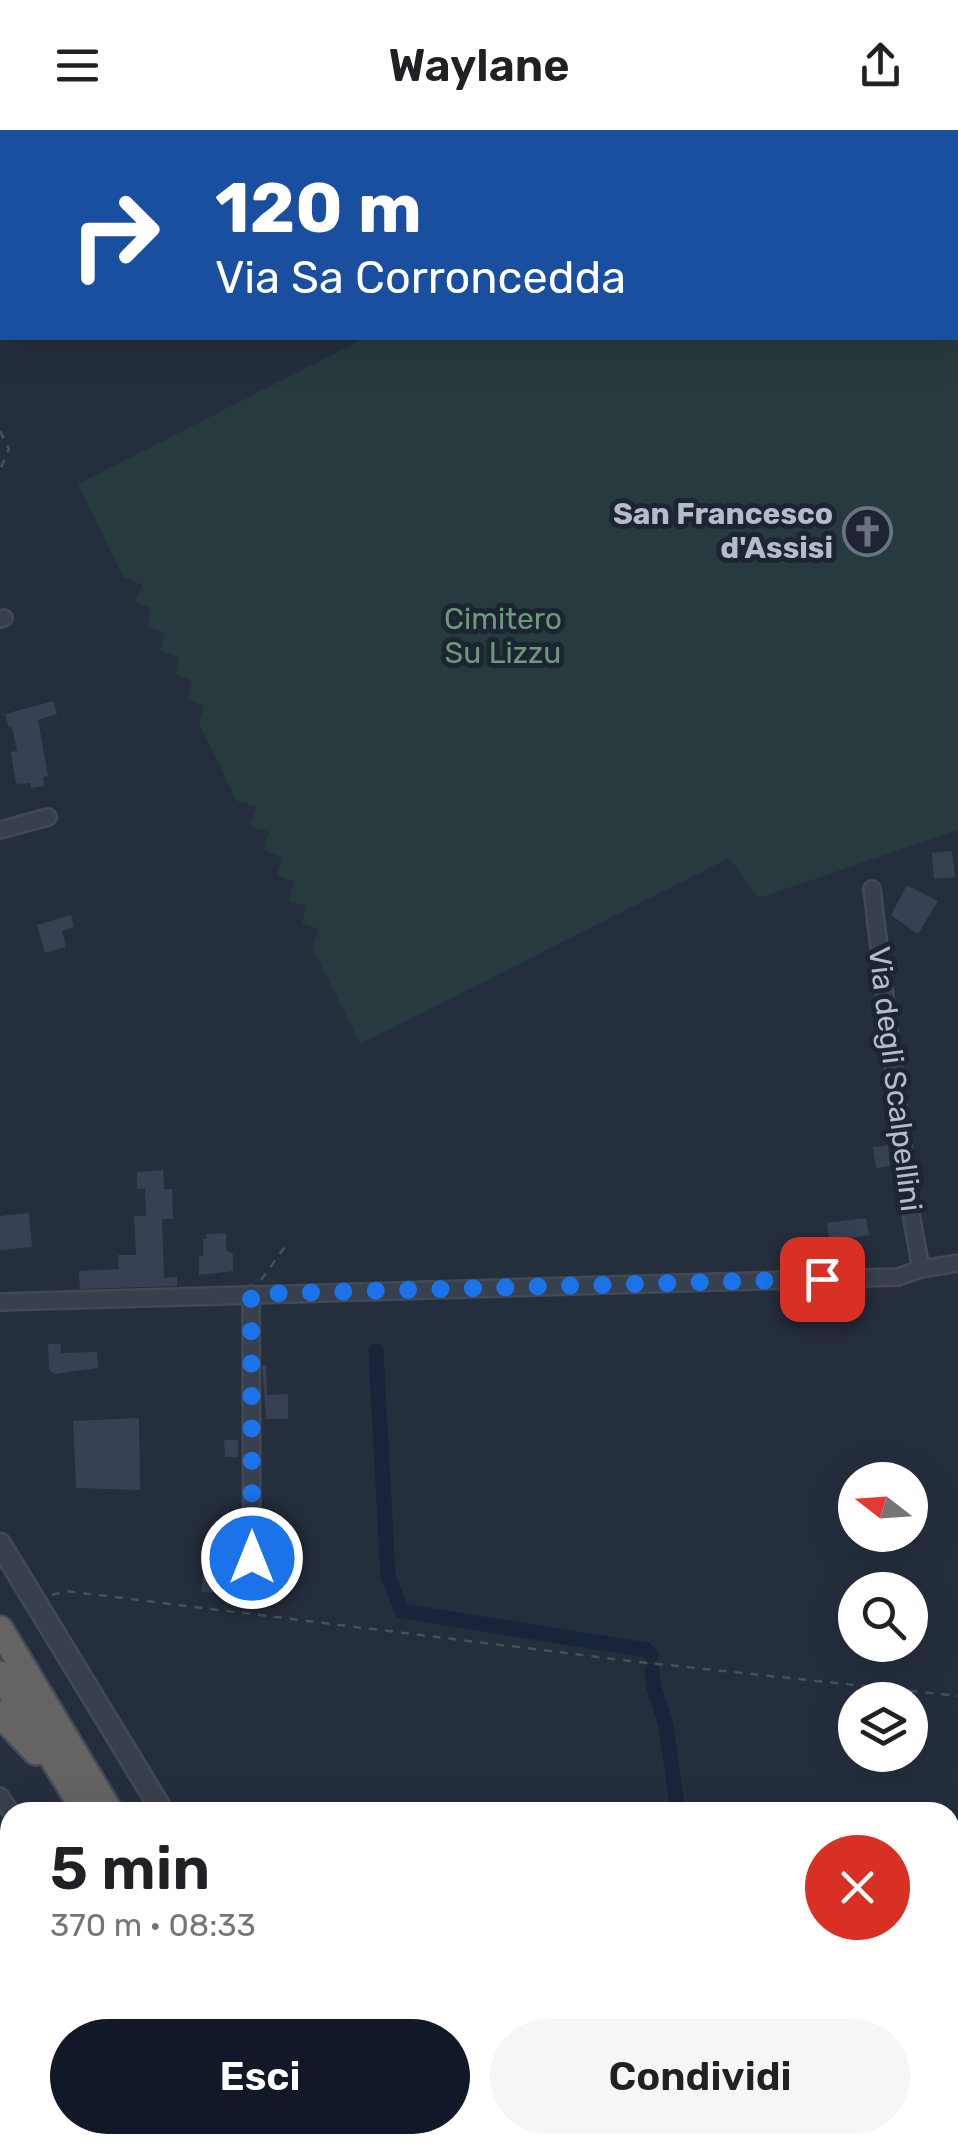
<!DOCTYPE html>
<html lang="it">
<head>
<meta charset="utf-8">
<style>
  :root { --surface:#fff; --page:#f6f6f6; --text:#202124; --muted:#757577; --accent:#111827 }
  body { margin:0; font-family:Rubik,sans-serif; background:var(--page); color:var(--text); height:100vh; display:flex; flex-direction:column; font-size:38px; white-space:nowrap }
  * { box-sizing:border-box; margin:0 }
  p { font-size:32px; color:var(--muted) }
  .icon { flex:none; width:55px; height:55px; fill:none; stroke:currentColor; stroke-width:2; stroke-linecap:round; stroke-linejoin:round }
  .map { position:relative; flex:1; overflow:hidden }
  .drawer { position:absolute; left:0px; top:1672px; width:960px; height:352px; display:flex; flex-direction:column; background:var(--surface); border-radius:30px 30px 0 0; box-shadow:0 10px 40px #0002 }
  .drawer>* { flex:none }
  .banner { position:absolute; left:0px; top:0px; width:960px; height:210px; box-shadow:0 10px 40px #0002; background:#1a4fa0; color:#fff; overflow:hidden }
  .needle { width:65px; rotate:287deg }
  .buttons { position:absolute; left:838px; top:1332px; display:grid; gap:20px }
  .buttons a { display:grid; place-items:center; width:90px; height:90px; border-radius:50%; background:var(--surface); box-shadow:0 10px 40px #0002; font-size:50px }
  .pin { position:absolute; display:grid; place-items:center; width:85px; height:85px; color:#fff; margin:-42px; border-radius:20px; box-shadow:0 5px 15px #0006 }
  .me { position:absolute; width:110px; margin:-55px; rotate:0deg; stroke-linejoin:round; filter:drop-shadow(0 0 8px #0008) }
  .turn { display:flex; align-items:center; gap:35px; height:210px; padding:0 50px; font-size:45px }
  .turn .icon { width:130px; height:130px; stroke-width:2.5 }
  .turn b { display:block; font-size:70px; line-height:85px }
  .round { display:grid; place-items:center; flex:none; width:105px; height:105px; border-radius:52px; background:var(--page) }
  .headline { display:flex; align-items:center; justify-content:space-between; height:170px; padding:0 50px }
  h1 { font-size:60px; font-weight:600; line-height:75px }
  .button { display:flex; gap:20px; margin-top:auto; padding:20px 50px }
  .button a { flex:1; height:115px; border-radius:60px; background:var(--accent); color:#fff; font-size:40px; font-weight:600; line-height:115px; text-align:center }
  .button a+a { background:var(--page); color:var(--text) }
  header { display:flex; justify-content:space-between; align-items:center; height:130px; padding:0 50px; background:var(--surface); font-size:45px; font-weight:600 }
  .map>svg:first-child { display:block }
  .green { fill:#273a3e }
  .lines { fill:none; stroke-linecap:round; stroke-linejoin:round }
  .canal { stroke:#18243a; stroke-width:15 }
  .building { fill:#374153 }
  .minor-casing { stroke:#424956; stroke-width:20 }
  .tertiary-casing { stroke:#424956; stroke-width:25 }
  .trunk-casing { stroke:#444b58; stroke-width:30 }
  .path { stroke:#405356; stroke-width:2.5; stroke-dasharray:8 8; stroke-linecap:butt }
  .minor { stroke:#39404d; stroke-width:15 }
  .tertiary { stroke:#39404d; stroke-width:20 }
  .trunk { stroke:#656462; stroke-width:25 }
  .route { stroke:#1a73e8; stroke-width:18; stroke-dasharray:0 32.4 }
  .labels { text-anchor:middle; stroke-width:10; stroke-linejoin:round; paint-order:stroke }
  .poi-label { font-size:30px; font-weight:bold; fill:#b5bbc8; stroke:#1e2532; text-anchor:end }
  .park-label { font-size:30px; fill:#6d9879; stroke:#1e2532 }
  .street-label { font-size:30px; fill:#b5bbc8; stroke:#1e2532 }
</style>
</head>
<body>
<header><svg class="icon" aria-label="menu" viewBox="0 0 24 24"><path d="M4 6h16M4 12h16M4 18h16"/></svg>Waylane<svg class="icon" aria-label="share" viewBox="0 0 24 24"><path d="M12 15V3M7 8l5-5 5 5M5 13v7h14v-7"/></svg></header>
<div class="map">
<svg width="958" height="2023" viewBox="0 0 958 2023">
  <rect width="100%" height="100%" fill="#252e3d"/>
  <polygon class="green" points="770,0 958,0 958,700 759,768 729,728 360,914 312,818 319,799 302,793 306,776 288,771 294,752 277,745 282,727 264,720 269,702 250,696 256,677 237,671 199,594 204,576 188,569 192,550 175,544 179,528 160,520 165,503 147,496 151,478 135,472 142,455 123,447 78,354 365,208 958,208 958,2 766,2"/>
  <g class="lines">
    <g class="canal">
      <polyline points="376,1221 388,1446 402,1481 646,1520 651,1525"/>
      <polyline points="652,1541 654,1557 666,1596 678,1682"/>
      <polyline points="950,1879 958,1882"/>
    </g>
  </g>
  <g class="building">
    <polygon points="872,391 875,410 863,412 860,392"/>
    <polygon points="53,571 57,584 38,590 48,646 43,647 44,656 31,658 30,653 16,654 11,622 17,621 12,597 9,598 5,584"/>
    <polygon points="952,721 955,747 934,749 932,723"/>
    <polygon points="907,755 938,771 918,804 891,785"/>
    <polygon points="71,785 74,797 62,801 66,817 45,823 37,795"/>
    <polygon points="888,1015 890,1036 876,1038 873,1017"/>
    <polygon points="163,1040 164,1059 172,1059 173,1089 162,1089 164,1148 177,1147 177,1156 80,1159 79,1141 119,1139 118,1125 136,1125 134,1086 146,1086 145,1059 137,1059 137,1042"/>
    <polygon points="29,1083 32,1117 0,1120 0,1086"/>
    <polygon points="866,1088 869,1105 829,1111 827,1093"/>
    <polygon points="226,1103 226,1120 233,1124 233,1141 199,1145 199,1126 203,1126 203,1109 207,1109 206,1104"/>
    <polygon points="48,1214 61,1214 61,1223 97,1222 98,1238 55,1244 49,1240"/>
    <polygon points="262,1235 266,1235 267,1265 288,1264 288,1289 266,1289"/>
    <polygon points="139,1288 140,1360 76,1358 73,1291"/>
    <polygon points="224,1310 238,1310 238,1327 225,1327"/>
    <polygon points="210,1414 231,1415 230,1421 233,1421 231,1464 202,1462 203,1435 206,1425 209,1425"/>
  </g>
  <g class="lines">
    <defs>
      <g id="minor">
        <polyline points="33,2 33,0"/>
        <polyline points="0,489 4,488"/>
        <polyline points="0,700 48,687"/>
        <polyline points="872,759 912,1089 921,1139"/>
        <polyline points="251,1164 252,1466"/>
        <polyline points="0,1172 898,1147 921,1139 958,1133"/>
        <polyline points="0,1666 11,1682"/>
        <polyline points="223,2015 228,2023"/>
      </g>
      <g id="tertiary">
        <polyline points="569,2 572,0"/>
        <polyline points="0,104 2,105"/>
        <polyline points="0,1414 163,1682"/>
        <polyline points="425,2015 449,2023"/>
      </g>
      <g id="trunk">
        <polyline points="0,1499 110,1682"/>
        <polyline points="0,1544 86,1682"/>
        <polyline points="0,1584 36,1622"/>
        <polyline points="286,2015 291,2023"/>
        <polyline points="316,2015 321,2023"/>
        <polyline points="339,2015 349,2023"/>
      </g>
    </defs>
    <use href="#minor" class="minor-casing"/>
    <use href="#tertiary" class="tertiary-casing"/>
    <use href="#trunk" class="trunk-casing"/>
    <g class="path">
      <polyline points="0,301 9,319 0,340"/>
      <polyline points="261,1150 287,1114"/>
      <polyline points="52,1465 66,1461 630,1531 958,1566"/>
    </g>
    <use href="#minor" class="minor"/>
    <use href="#tertiary" class="tertiary"/>
    <use href="#trunk" class="trunk"/>
  </g>
  <g class="lines">
    <polyline class="route" points="252,1428 251,1164 822,1149"/>
  </g>
  <defs>
    <symbol id="church-ring" viewBox="-11 -11 22 22"><circle r="9.5" fill="#1e2532" stroke="#6b7280" stroke-width="1.5"/><path d="M-1.2-6h2.4v3.5h3.3v2.4h-3.3V6h-2.4V-.1h-3.3v-2.4h3.3Z" fill="#6b7280"/></symbol>
  </defs>
  <g fill-rule="evenodd">
    <use href="#church-ring" x="840" y="374" width="55" height="55"/>
  </g>
  <g class="labels">
    <g class="poi-label">
      <text x="833" y="394">San Francesco<tspan x="833" dy="34">d'Assisi</tspan></text>
    </g>
    <g class="park-label">
      <text x="503" y="499">Cimitero<tspan x="503" dy="34">Su Lizzu</tspan></text>
    </g>
    <g class="street-label">
      <text transform="translate(895 949) rotate(83)" y="10">Via degli Scalpellini</text>
    </g>
  </g>
</svg>
<div class="buttons">
<a><svg class="needle" viewBox="-14 -14 28 28"><path d="M0-13l5 13h-10z" fill="#e53935"/><path d="M0 13l5-13h-10z" fill="#757577"/></svg></a>
<a><svg class="icon" aria-label="search" viewBox="0 0 24 24"><circle cx="10" cy="10" r="6"/><path d="M15 15l6 6"/></svg></a>
<a><svg class="icon" aria-label="layers" viewBox="0 0 24 24"><path d="M12 4l9 5-9 5-9-5zM3 14l9 5 9-5"/></svg></a>
</div>
<div class="pin" style="left:822px;top:1149px;background:#d93025"><svg class="icon" aria-label="arrive" viewBox="0 0 24 24"><path d="M6 21V4h12l-3 4 3 4H6"/></svg></div>
<svg class="me" style="left:252px;top:1428px" viewBox="-20 -20 40 40"><circle r="17" fill="#1a73e8" stroke="#fff" stroke-width="3"/><path d="M0-11L8 9 0 5-8 9z" fill="#fff"/></svg>
<div class="banner">
<div class="turn"><svg class="icon" aria-label="right" viewBox="0 0 24 24"><path d="M7 20v-9h11M14 6l5 5-5 5"/></svg><div><b>120 m</b>Via Sa Corroncedda</div></div>
</div>
<section class="drawer">
<div class="headline"><div><h1>5 min</h1><p>370 m · 08:33</p></div><a class="round" style="background:#d93025;color:#fff"><svg class="icon" aria-label="close" viewBox="0 0 24 24"><path d="M6 6l12 12M18 6L6 18"/></svg></a></div>
<div class="button"><a>Esci</a><a>Condividi</a></div>
</section>
</div>
</body>
</html>
